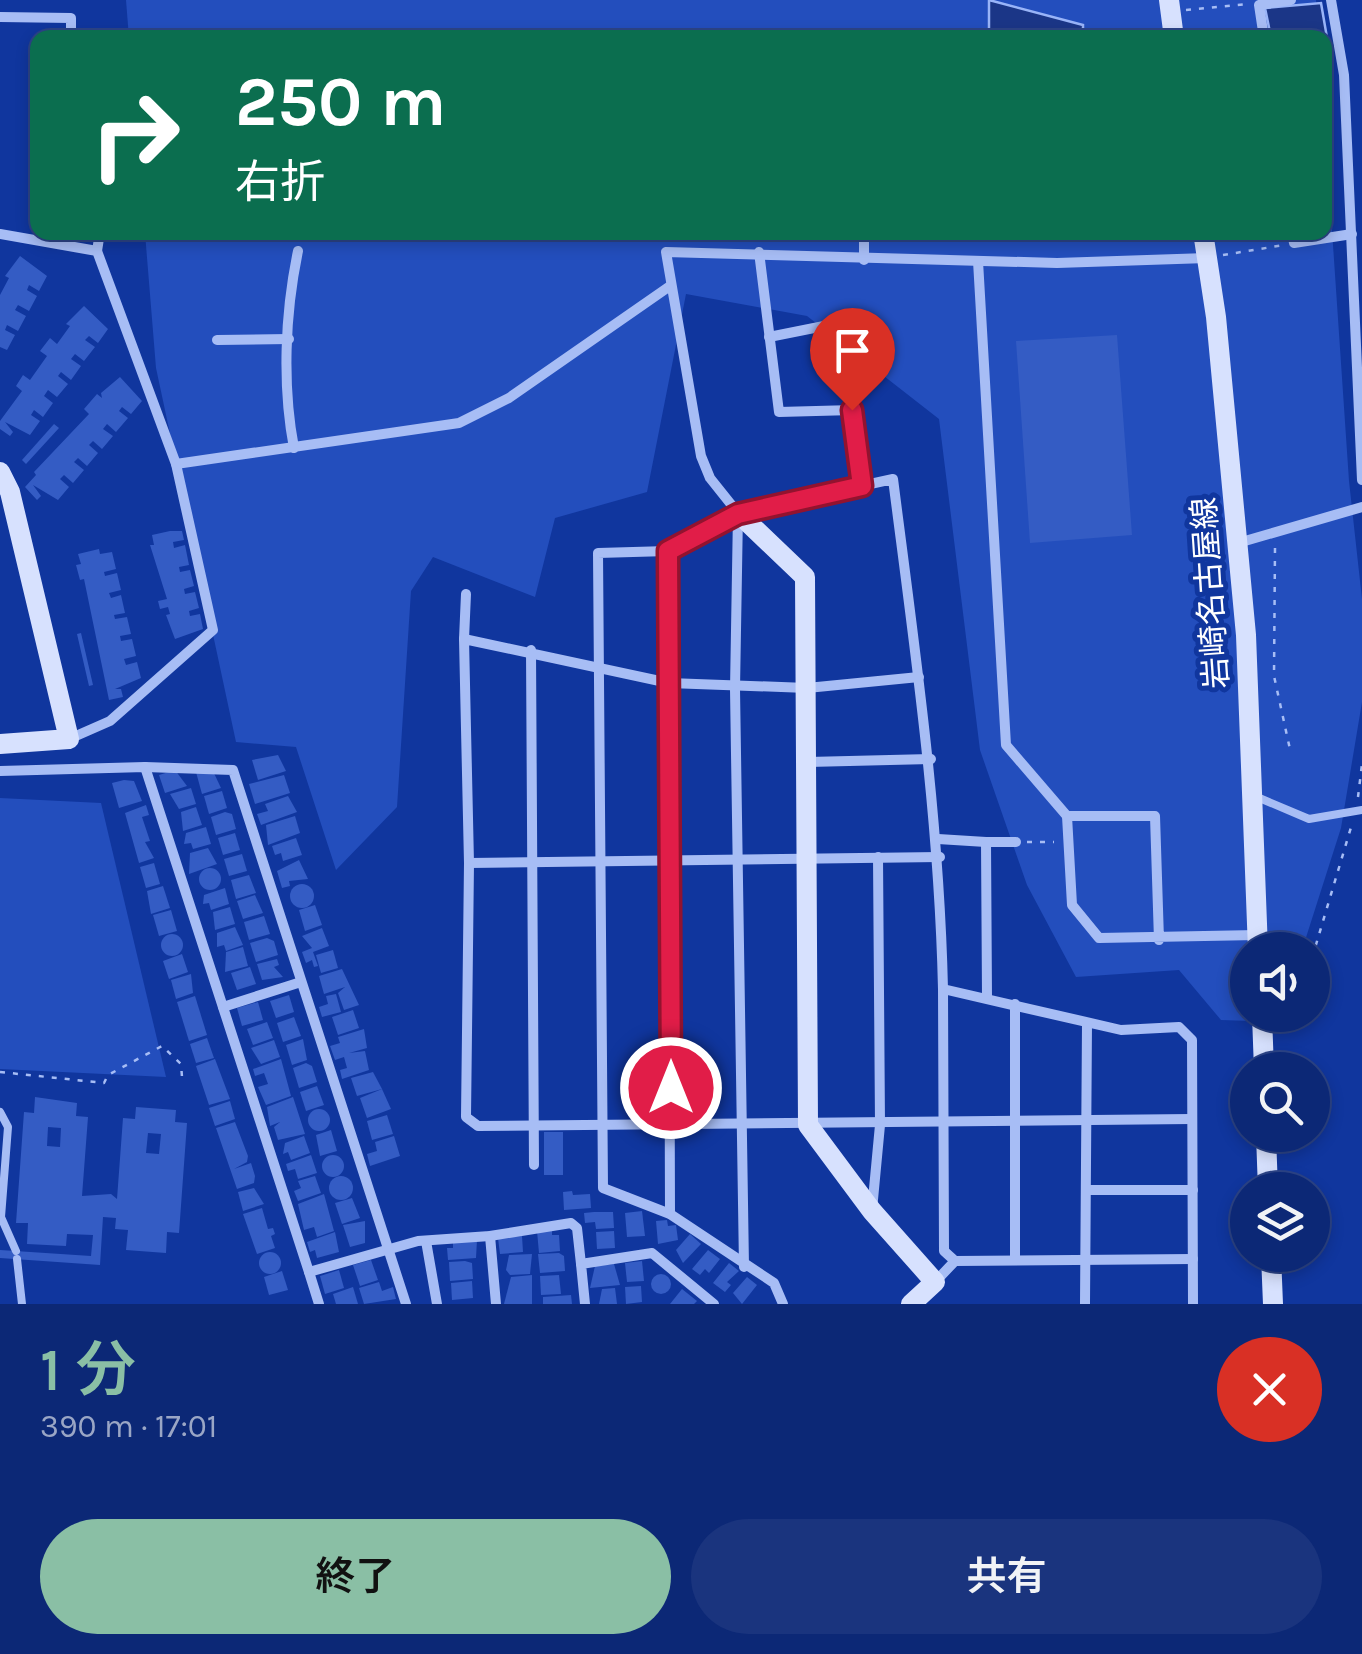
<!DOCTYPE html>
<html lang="ja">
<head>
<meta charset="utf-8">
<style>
  :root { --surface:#0c2876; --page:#1a347e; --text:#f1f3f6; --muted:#9aa6c5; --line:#2c4488; --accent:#8abfa5 }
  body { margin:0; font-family:Karla,"Noto Sans JP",sans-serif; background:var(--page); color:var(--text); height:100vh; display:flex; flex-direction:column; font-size:38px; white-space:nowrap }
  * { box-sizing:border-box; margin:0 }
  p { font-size:32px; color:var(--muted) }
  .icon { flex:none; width:55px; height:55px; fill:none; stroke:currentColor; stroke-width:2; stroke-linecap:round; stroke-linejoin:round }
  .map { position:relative; height:1304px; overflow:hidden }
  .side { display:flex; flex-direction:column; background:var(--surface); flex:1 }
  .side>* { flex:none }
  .guide { position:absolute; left:30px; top:30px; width:1302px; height:210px; border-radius:20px; box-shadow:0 5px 15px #0003,0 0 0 2px var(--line); background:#0b6e4f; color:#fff; overflow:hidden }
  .buttons { position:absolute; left:1230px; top:932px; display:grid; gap:20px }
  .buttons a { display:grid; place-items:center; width:100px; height:100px; border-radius:50%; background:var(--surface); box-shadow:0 5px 15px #0003,0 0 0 2px var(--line); font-size:50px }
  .pin { position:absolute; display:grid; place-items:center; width:85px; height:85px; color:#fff; margin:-102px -42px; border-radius:50% 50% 50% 0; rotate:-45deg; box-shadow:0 0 10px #0007 }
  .pin .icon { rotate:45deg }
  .me { position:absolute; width:110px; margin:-55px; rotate:0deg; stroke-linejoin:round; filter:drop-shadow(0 0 8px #0008) }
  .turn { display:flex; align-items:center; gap:35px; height:210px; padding:0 40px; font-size:45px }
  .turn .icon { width:130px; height:130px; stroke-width:2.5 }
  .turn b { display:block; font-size:70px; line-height:85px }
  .round { display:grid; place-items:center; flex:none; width:105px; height:105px; border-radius:52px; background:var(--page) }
  .head { display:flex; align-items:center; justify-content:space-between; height:170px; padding:0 40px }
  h1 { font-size:60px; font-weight:600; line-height:75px; color:var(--accent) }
  .cta { display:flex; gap:20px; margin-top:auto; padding:20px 40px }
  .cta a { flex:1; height:115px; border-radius:60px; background:var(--accent); color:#111; font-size:40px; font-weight:600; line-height:115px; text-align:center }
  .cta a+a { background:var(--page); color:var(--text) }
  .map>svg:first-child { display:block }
  .green { fill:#234ebd }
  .water { fill:#1b3687; stroke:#99b4f8; stroke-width:2.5 }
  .building { fill:#345cc4; fill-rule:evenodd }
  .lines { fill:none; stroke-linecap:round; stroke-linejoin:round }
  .path { stroke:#a7bdf5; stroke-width:2.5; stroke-dasharray:5 8; stroke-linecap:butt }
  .lane { stroke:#a7bdf5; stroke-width:8 }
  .street { stroke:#a7bdf5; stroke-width:10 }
  .secondary { stroke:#d7e1fe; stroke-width:20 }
  .route-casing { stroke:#92132f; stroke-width:25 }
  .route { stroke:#e11d48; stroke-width:18 }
  .labels { text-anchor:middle; stroke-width:10; stroke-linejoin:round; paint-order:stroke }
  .street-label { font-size:32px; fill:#fff; stroke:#10369e }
</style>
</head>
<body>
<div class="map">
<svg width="1362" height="1304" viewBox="0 0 1362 1304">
  <rect width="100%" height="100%" fill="#10369e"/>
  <g class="green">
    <polygon points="126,0 1316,0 1319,37 129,38"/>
    <polygon points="1325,127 1349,481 1362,599 1362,702 1341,828 1302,950 1248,950 1248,1015 1264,1015 1251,1021 1221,1020 1179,970 1076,977 1027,885 980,750 939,419 807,316 686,294 647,492 555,518 535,597 433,557 411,591 397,807 336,870 296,747 236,742 156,368 145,233 1325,232"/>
    <polygon points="0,798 101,803 166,1077 0,1069"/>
  </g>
  <g class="water">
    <polygon points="989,0 1083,25 1083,37 989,37"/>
    <polygon points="1321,3 1330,55 1325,55 1325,38 1271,37 1265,8"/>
  </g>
  <g class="building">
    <polygon points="20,256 47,276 39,291 29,285 27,290 37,296 29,311 18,305 15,310 26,316 18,331 7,325 5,330 15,335 7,350 0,347 0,295 9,278 5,276"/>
    <polygon points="84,306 108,329 98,343 89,336 85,340 95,347 84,361 75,354 71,359 81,366 71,380 61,372 58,376 68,384 57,397 48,390 44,396 53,403 43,417 34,410 31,415 40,421 30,435 5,422 13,432 10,436 0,429 0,421 22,391 16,386 23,375 30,380 47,356 40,351 50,338 57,344 70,326 66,324"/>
    <polygon points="1117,335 1132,535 1030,543 1016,341"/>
    <polygon points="120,377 142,401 131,414 122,407 119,411 128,418 116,432 107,424 103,429 113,436 102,449 93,441 89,445 98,453 87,466 78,458 74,462 84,470 73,483 64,475 60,479 69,487 58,500 33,485 41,496 37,500 25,487 36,475 34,472 89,414 84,409 97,394 102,398 101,393"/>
    <polygon points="54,424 59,428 26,464 22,460"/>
    <polygon points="170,531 182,531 184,540 173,542 174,548 185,545 189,565 179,567 180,572 190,570 194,586 184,589 185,594 195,592 199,608 189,611 190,616 200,614 203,629 175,639 166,615 170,614 168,607 160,609 158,601 167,599 150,545 154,545 152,535"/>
    <polygon points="99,549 100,554 112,552 116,569 104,572 105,576 117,573 121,590 109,593 111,598 121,595 125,613 114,615 115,619 127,617 131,634 120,636 121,641 132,639 136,656 124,659 126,665 137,662 141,678 115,689 121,689 123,697 109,700 84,579 80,580 76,565 81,564 78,554"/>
    <polygon points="81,633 93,685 89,686 77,634"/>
    <polygon points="278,755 286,771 258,780 252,760"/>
    <polygon points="212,769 221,788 202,794 196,772"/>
    <polygon points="175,770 187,786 165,793 159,775"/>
    <polygon points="284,775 290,793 255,804 249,784"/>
    <polygon points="124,780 134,781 142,801 119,808 112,783"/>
    <polygon points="191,788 196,804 179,809 170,794"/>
    <polygon points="222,791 227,808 209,814 204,796"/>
    <polygon points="288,796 297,812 261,825 257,814 268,811 265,804"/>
    <polygon points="146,805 149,815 142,817 150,841 145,842 154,858 139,863 125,813"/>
    <polygon points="196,807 202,825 183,831 181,812"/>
    <polygon points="225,812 232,814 236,829 216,835 211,817"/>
    <polygon points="295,816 300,833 268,845 266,825"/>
    <polygon points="206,827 211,844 193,849 191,843 184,844 186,833"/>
    <polygon points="235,833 240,850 223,855 218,838"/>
    <polygon points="296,838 302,855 283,861 281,853 275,855 272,846"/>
    <polygon points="208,848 217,864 189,874 190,853"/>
    <polygon points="242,854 247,871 229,876 224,859"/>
    <polygon points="299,860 308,879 289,881 290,886 282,888 277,871"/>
    <polygon points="154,863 160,884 146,888 140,867"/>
    <circle cx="210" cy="879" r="11"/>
    <polygon points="249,875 256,893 236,899 231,880"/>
    <circle cx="302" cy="896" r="12"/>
    <polygon points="163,886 170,908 151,914 147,891"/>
    <polygon points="225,888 229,904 211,910 209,903 203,904 204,895"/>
    <polygon points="255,895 263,913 243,919 237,901"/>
    <polygon points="315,905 322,925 305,931 299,910"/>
    <polygon points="230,907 235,924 215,930 213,912"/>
    <polygon points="171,910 177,931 159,936 153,915"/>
    <polygon points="264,916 270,934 249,940 244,922"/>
    <polygon points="235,927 243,945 226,951 224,945 217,947 217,933"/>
    <polygon points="322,928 329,946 313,952 318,966 314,967 312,960 306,963 302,952 312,948 302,936"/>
    <circle cx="172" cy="945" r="11"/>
    <polygon points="267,938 274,941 278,955 256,962 250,943"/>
    <polygon points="243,947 248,966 225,972 226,952"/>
    <polygon points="333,950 338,968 321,973 316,955"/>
    <polygon points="182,954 188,972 169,979 163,961"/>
    <polygon points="277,959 279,965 274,967 283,977 262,980 257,964"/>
    <polygon points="250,967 256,984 237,990 231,973"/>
    <polygon points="342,969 359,1005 344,1010 338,993 345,987 324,994 319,976"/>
    <polygon points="191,974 193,993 176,999 171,980"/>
    <polygon points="336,994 341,1012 322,1017 319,1007 328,1004 326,996"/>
    <polygon points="289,995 294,1012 276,1018 270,1001"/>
    <polygon points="195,996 207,1035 189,1041 177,1002"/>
    <polygon points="258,1002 263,1020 242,1026 237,1008"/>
    <polygon points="353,1010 359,1028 338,1035 332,1017"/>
    <polygon points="294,1017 301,1036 283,1042 277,1023"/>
    <polygon points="267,1022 273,1038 253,1045 247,1029"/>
    <polygon points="364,1029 367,1048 349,1053 365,1051 369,1070 342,1079 340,1070 347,1068 344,1057 335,1060 330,1046 340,1043 338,1037"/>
    <polygon points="207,1038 214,1058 196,1063 190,1044"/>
    <polygon points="303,1039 307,1060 292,1065 286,1045"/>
    <polygon points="274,1040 280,1057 261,1064 251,1048"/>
    <polygon points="215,1059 230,1099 209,1105 196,1066"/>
    <polygon points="281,1059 291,1096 266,1105 258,1087 268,1084 264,1073 255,1076 253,1069"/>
    <polygon points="306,1063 312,1066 317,1082 299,1088 293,1068"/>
    <polygon points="373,1072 382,1089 357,1096 351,1078"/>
    <polygon points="317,1086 324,1105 306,1111 300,1092"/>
    <polygon points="382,1089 391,1109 367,1118 360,1098"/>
    <path d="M 35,1097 L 77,1103 L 76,1116 L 88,1117 L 82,1196 L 111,1194 L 117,1199 L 123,1118 L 135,1119 L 136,1107 L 176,1110 L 175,1122 L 187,1123 L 179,1233 L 167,1232 L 166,1253 L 126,1250 L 128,1230 L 115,1229 L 116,1218 L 103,1217 L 100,1265 L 0,1258 L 0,1250 L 91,1256 L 93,1235 L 67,1234 L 66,1246 L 27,1244 L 28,1223 L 16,1223 L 24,1112 L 34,1113 ZM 48,1127 L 61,1128 L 60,1147 L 47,1146 ZM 148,1133 L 161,1134 L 159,1154 L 146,1153 Z"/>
    <polygon points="293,1097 305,1134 278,1140 274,1127 280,1122 270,1126 267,1107"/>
    <polygon points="230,1101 235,1119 215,1126 209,1108"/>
    <circle cx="319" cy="1120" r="11"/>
    <polygon points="387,1115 393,1134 372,1140 367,1121"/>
    <polygon points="235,1122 248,1156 247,1162 234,1169 251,1163 255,1176 254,1183 237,1189 216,1128"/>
    <polygon points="331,1130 337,1151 320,1156 316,1135"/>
    <rect x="544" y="1132" width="19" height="43"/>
    <polygon points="304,1136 310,1153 291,1160 288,1152 283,1154 285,1143"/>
    <polygon points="394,1136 400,1156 370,1166 367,1154 377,1151 375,1142"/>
    <polygon points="311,1155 317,1173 298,1179 295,1169 288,1171 286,1164"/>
    <circle cx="333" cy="1166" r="11"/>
    <polygon points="315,1176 321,1193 298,1201 294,1191 301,1188 298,1181"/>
    <circle cx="341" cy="1188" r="12"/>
    <polygon points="254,1188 264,1204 243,1211 238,1192"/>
    <polygon points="572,1191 573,1195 590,1194 591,1208 564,1210 563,1192"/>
    <polygon points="324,1194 334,1231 317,1237 314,1227 304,1230 298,1204"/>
    <polygon points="352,1198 360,1218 342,1224 335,1203"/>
    <polygon points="262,1208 268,1229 273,1228 275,1234 271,1236 275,1248 257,1254 243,1214"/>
    <polygon points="642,1211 645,1236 627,1237 625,1213"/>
    <polygon points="594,1212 613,1212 614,1228 596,1229 595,1222 585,1223 584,1213"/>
    <polygon points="667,1220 668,1226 676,1225 678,1240 658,1244 656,1221"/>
    <polygon points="365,1221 365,1243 350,1247 343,1225"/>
    <polygon points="552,1230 552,1235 559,1235 560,1251 539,1253 537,1231"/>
    <polygon points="614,1231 615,1248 597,1249 596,1232"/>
    <polygon points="335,1232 339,1252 317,1258 315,1250 310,1252 307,1242"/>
    <polygon points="690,1234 701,1244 683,1263 676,1250"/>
    <polygon points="522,1236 523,1252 500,1254 498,1238"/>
    <polygon points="477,1240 476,1258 448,1260 447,1248 453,1248 453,1242"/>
    <polygon points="708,1250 720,1259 709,1273 705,1269 700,1275 692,1269"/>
    <circle cx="270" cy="1263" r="11"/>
    <polygon points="559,1253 564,1256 565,1271 540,1273 538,1254"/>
    <polygon points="532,1254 530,1274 510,1275 506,1270 509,1255"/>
    <polygon points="371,1260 378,1280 360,1286 353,1265"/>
    <polygon points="465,1261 472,1263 473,1279 450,1281 449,1262"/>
    <polygon points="642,1261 644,1281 627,1282 625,1263"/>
    <polygon points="729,1263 739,1271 727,1282 731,1285 725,1292 713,1283"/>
    <polygon points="614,1264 620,1285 590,1288 595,1266"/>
    <polygon points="339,1270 344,1288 325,1294 320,1276"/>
    <polygon points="282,1271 288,1290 269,1295 264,1277"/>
    <circle cx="661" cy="1284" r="10"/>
    <polygon points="532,1275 532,1304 504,1304 511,1277"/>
    <polygon points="559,1275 561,1294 541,1295 540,1276"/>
    <polygon points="747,1277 757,1285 742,1304 733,1293"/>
    <polygon points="472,1281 473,1298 452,1300 451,1283"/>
    <polygon points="379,1282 382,1291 393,1287 396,1299 364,1304 359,1288"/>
    <polygon points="641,1286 642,1302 626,1304 625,1287"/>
    <polygon points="353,1287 358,1304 336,1304 333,1294"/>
    <polygon points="615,1288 617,1304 599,1304 602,1289"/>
    <polygon points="682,1289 697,1301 694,1304 670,1304"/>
    <polygon points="571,1295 572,1304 543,1304 543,1297"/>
  </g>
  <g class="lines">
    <g class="path">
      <polyline points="1186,10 1248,4"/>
      <polyline points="1223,255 1284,245"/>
      <polyline points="1275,548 1274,676 1291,754"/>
      <polyline points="1358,797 1362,764"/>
      <polyline points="1027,842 1054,842"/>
      <polyline points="1312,958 1352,824"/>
      <polyline points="0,1072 104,1083 108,1075 162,1046 181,1064 182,1077"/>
    </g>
    <g class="lane">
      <polyline points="1257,797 1309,819 1362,810"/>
      <polyline points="0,1112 8,1127 1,1217 16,1251"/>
      <polyline points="17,1259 22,1304"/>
    </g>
    <g class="street">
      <polyline points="1331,0 1344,75 1362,480"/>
      <polyline points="0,17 71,18 71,38"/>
      <polyline points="1264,38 1259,5 1291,0"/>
      <polyline points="1292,232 1294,243 1352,234"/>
      <polyline points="0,234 97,251 176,464 213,630 110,721 69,739"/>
      <polyline points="97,251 100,232"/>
      <polyline points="759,252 779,412 853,410 862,486"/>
      <polyline points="864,260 864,232"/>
      <polyline points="978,261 1006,745 1067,816"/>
      <polyline points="769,337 849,321 854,331 853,410"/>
      <polyline points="217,340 289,339"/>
      <path d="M 294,448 C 282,385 285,313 298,251"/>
      <polyline points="176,464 459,423 509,398 670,286"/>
      <polyline points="1238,543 1362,507"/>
      <polyline points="668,551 670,1214"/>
      <polyline points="464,639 466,594"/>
      <polyline points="531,650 534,1165"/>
      <polyline points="919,677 807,688 669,683 464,639 469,863 466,1117 478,1126 1192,1119"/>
      <polyline points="808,762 931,759"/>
      <polyline points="145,767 309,1272 418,1241 490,1236 571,1223 577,1228 581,1264"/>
      <polyline points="0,771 145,767 233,770 406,1304"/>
      <polyline points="938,839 986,842 987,998"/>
      <polyline points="986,842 1016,842"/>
      <polyline points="469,863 940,857"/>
      <polyline points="1159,940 1155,816 1067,816 1072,905 1099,938 1257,935"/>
      <polyline points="223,1007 301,982"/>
      <polyline points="1086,1190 1193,1190"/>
      <polyline points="872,1210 880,1125 878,857"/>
      <polyline points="490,1236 496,1304"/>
      <polyline points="426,1241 437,1304"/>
      <polyline points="1015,1260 1015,1004"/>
      <polyline points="955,1261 1193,1259"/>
      <polyline points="744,1267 735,689 738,513 710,478 701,456 666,252 1057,263 1207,258"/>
      <polyline points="309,1272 319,1304"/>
      <polyline points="935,1282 955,1261 944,1251 943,989"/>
      <polyline points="585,1304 581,1264 652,1253 714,1304"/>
      <path d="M 783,1304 L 774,1283 L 670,1214 L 603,1188 L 598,553 L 668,551 L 738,513 L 893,479 C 915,651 939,815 943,989 L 1121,1030 L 1179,1027 L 1192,1040 L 1193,1304"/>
      <polyline points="1085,1304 1087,1023"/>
    </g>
    <g class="secondary">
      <polyline points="1169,0 1174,38"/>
      <polyline points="1203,232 1216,317 1246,635 1258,950"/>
      <polyline points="0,472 10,492 69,739 0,744"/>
      <polyline points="738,513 805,577 808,1125 872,1211 935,1282 911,1304"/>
      <polyline points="1262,1015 1264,1070"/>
      <polyline points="1266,1135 1268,1190"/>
      <polyline points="1271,1255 1273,1304"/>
    </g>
  </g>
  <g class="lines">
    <defs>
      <polyline id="route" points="671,1088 668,551 738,514 862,486 852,410"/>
    </defs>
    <use href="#route" class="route-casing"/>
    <use href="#route" class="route"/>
  </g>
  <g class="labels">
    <g class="street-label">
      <text transform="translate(1210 593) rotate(-94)" y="11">岩崎名古屋線</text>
    </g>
  </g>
</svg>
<div class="buttons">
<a><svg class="icon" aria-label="sound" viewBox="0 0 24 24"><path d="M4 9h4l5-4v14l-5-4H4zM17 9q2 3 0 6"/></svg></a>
<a><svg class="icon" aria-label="search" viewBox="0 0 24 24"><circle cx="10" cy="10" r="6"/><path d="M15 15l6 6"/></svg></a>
<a><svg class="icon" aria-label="layers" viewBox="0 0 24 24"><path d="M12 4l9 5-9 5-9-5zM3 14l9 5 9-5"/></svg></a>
</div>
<div class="pin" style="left:852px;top:410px;background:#d93025"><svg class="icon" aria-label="arrive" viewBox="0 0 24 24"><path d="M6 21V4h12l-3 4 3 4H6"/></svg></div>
<svg class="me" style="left:671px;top:1088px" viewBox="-20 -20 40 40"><circle r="17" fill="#e11d48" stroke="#fff" stroke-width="3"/><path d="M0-11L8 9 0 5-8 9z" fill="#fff"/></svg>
<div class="guide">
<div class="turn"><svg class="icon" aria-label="right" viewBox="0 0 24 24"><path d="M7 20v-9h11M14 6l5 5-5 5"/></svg><div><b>250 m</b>右折</div></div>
</div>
</div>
<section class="side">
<div class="head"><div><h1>1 分</h1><p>390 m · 17:01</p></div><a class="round" style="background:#d93025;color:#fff"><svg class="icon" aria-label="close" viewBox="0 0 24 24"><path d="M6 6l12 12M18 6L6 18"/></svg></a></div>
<div class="cta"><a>終了</a><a>共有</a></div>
</section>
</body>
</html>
